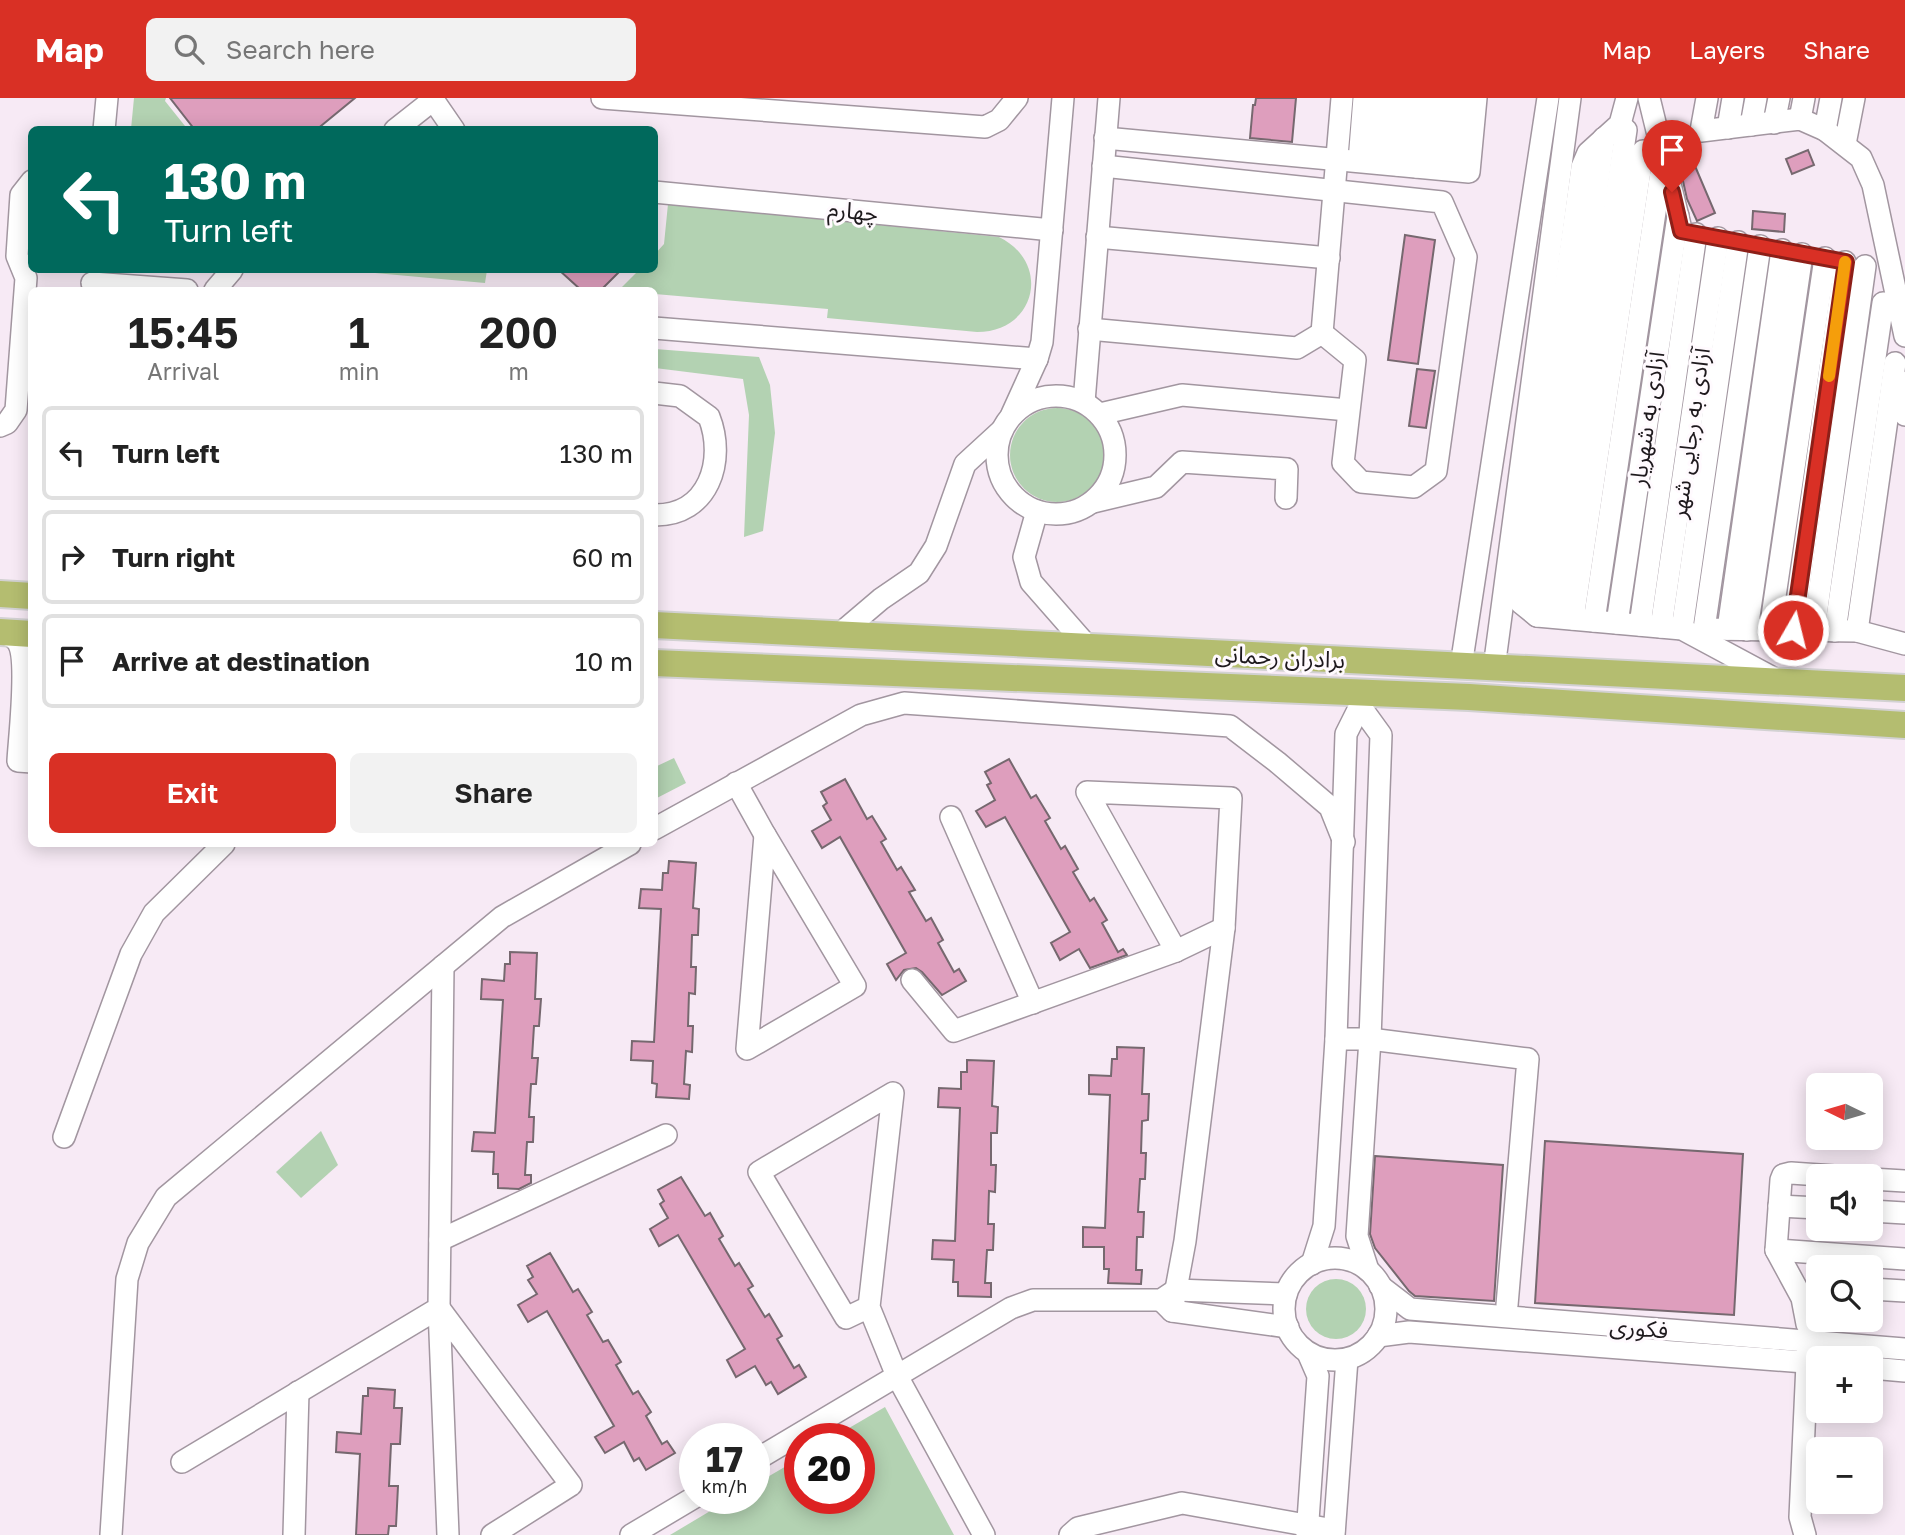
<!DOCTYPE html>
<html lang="en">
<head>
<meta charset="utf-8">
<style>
  :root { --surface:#fff; --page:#f2f2f2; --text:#222; --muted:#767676; --line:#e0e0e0; --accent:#d93025 }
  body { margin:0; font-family:"Golos Text","Noto Sans Arabic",sans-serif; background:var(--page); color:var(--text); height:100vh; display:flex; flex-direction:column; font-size:26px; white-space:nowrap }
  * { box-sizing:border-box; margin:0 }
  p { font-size:23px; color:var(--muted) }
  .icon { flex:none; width:38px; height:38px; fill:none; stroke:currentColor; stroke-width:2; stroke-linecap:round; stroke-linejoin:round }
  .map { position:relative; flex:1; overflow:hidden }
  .panel { position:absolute; left:28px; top:189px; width:630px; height:560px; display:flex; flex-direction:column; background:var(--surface); border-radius:10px; box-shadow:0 4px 18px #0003 }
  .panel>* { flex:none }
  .banner { position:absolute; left:28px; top:28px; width:630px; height:147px; border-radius:10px; box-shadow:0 4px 18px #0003; background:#00695c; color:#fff; overflow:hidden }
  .needle { width:46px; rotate:275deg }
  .tools { position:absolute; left:1806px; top:975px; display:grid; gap:14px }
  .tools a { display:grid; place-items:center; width:77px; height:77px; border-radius:10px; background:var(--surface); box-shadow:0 4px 18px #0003; font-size:35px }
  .speed { position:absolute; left:679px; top:1325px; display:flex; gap:14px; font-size:35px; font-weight:700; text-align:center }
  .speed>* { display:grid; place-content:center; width:91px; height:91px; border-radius:50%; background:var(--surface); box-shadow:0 4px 18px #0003; line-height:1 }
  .speed small { font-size:18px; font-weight:400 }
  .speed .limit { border:10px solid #d22; background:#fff; color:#111 }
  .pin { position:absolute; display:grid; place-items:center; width:60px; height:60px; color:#fff; margin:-72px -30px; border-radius:50% 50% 50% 0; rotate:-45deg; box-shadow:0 0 7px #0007 }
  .pin .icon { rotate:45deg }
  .me { position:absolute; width:77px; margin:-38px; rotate:8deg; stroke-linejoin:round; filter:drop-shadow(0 0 5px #0008) }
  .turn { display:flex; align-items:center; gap:24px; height:147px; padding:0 21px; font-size:32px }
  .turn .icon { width:91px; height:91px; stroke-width:2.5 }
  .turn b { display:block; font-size:49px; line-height:60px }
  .eta { display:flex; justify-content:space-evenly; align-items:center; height:119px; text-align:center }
  .eta b { font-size:42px; font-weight:600; line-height:49px }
  .primary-button { display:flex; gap:14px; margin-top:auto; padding:14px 21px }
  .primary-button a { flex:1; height:80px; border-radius:10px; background:var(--accent); color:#fff; font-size:28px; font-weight:600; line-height:80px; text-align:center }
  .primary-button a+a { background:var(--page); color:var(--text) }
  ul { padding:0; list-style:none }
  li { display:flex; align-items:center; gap:21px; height:94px; margin:0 14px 10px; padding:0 7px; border:4px solid var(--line); border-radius:10px }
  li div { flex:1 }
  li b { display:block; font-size:26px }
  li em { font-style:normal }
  header { display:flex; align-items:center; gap:42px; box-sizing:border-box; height:98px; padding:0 35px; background:var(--accent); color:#fff }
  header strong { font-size:33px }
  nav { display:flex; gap:38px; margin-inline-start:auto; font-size:24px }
  .search { width:490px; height:63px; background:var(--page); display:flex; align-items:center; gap:18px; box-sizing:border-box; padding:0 24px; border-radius:10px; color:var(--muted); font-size:26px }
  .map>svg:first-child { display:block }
  .green { fill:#b3d2b2 }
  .building { fill:#de9ebd; stroke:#76686f; stroke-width:2 }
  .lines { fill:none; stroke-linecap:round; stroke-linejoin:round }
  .minor-casing { stroke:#a296a0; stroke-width:24 }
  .major-casing { stroke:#d2d1d2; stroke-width:30 }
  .minor { stroke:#fff; stroke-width:21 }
  .major { stroke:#b4bd70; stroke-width:26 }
  .route-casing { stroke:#8d1f18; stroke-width:18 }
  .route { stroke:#d93025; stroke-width:12 }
  .slow { stroke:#f59e0b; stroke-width:12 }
  .labels { text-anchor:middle; stroke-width:6; stroke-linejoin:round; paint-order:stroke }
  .street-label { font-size:23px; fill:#1e191d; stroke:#fffafe }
</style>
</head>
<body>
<header>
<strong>Map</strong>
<div class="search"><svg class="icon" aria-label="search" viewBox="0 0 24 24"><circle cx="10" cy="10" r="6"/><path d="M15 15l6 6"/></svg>Search here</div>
<nav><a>Map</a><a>Layers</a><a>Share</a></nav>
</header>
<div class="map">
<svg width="1905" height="1437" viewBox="0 0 1905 1437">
  <rect width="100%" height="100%" fill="#f7eaf5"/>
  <g class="green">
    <polygon points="134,0 166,0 165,3 185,28 180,31 131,31"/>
    <path d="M 668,106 L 999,139 C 1052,165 1036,234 977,234 L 827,220 L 828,211 L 655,196 L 654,192 L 619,192 L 639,172 L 654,172 L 655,156 L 664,146 Z"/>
    <polygon points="342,172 487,172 485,185"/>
    <polygon points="655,251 759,259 770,287 775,335 763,433 744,439 749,317 743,281 655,270"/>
    <circle cx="1057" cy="357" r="47"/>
    <polygon points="674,660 686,685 655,701 655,669"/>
    <polygon points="321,1033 338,1067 301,1100 276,1074"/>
    <circle cx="1336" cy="1211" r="30"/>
    <polygon points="885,1309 954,1437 670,1437 732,1400 754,1400 754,1387 800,1360 800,1400 859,1400 859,1340 832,1340"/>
  </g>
  <g class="building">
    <polygon points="170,0 355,0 316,32 195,32"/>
    <polygon points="1256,0 1296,0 1292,44 1250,40 1253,7 1255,7"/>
    <polygon points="1808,52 1814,67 1792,76 1786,61"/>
    <polygon points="1695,68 1715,115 1697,123 1687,101 1681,74"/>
    <polygon points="1753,113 1785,116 1784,134 1752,131"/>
    <polygon points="1405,137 1435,142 1418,266 1388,262"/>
    <polygon points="559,172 621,172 601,192 581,192"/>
    <polygon points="1417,271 1435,273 1426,330 1409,328"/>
    <polygon points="1009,661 1031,700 1036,697 1050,720 1045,723 1061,751 1065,748 1078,771 1073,774 1090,803 1094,800 1107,822 1102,825 1118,854 1123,851 1127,857 1090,870 1079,851 1060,862 1051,845 1070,834 1005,719 986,729 976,713 995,702 987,687 991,685 985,674"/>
    <polygon points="845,681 867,721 872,718 886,741 881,744 897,772 901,769 915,792 909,794 926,823 931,820 943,842 938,845 954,874 959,871 966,883 942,897 922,874 916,870 904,872 896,882 887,866 906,855 840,739 822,750 812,733 831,722 823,708 827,705 821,694"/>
    <polygon points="669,763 696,765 693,810 699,811 698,837 692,837 691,869 696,869 695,896 689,895 688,928 693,928 692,954 686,953 684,986 690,987 689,1001 656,999 657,986 652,985 653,963 631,962 632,943 654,944 661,811 639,810 641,791 662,792 663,775 668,775"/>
    <polygon points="510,854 537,855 535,901 541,901 539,928 534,928 532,960 538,960 536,986 531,986 529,1019 534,1019 533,1044 527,1044 525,1077 531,1077 531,1085 519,1091 498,1090 498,1076 493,1076 494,1054 472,1053 474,1034 495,1035 503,902 481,901 482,881 504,883 505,866 510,866"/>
    <polygon points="1117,949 1144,950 1142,996 1149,996 1148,1022 1142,1023 1141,1055 1146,1055 1145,1081 1140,1081 1138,1114 1144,1114 1143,1139 1137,1139 1136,1172 1142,1172 1141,1186 1108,1185 1109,1171 1104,1171 1104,1149 1083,1149 1083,1129 1105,1130 1110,997 1089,996 1089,977 1111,978 1112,961 1117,961"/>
    <polygon points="967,962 994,963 992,1008 998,1009 997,1035 991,1035 991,1067 996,1067 995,1094 989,1093 988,1126 994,1126 993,1152 987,1152 985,1185 991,1185 991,1199 958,1198 958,1184 953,1184 954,1162 932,1161 933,1142 955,1143 960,1010 938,1009 939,990 961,991 961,974 967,974"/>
    <polygon points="1545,1043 1743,1056 1734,1217 1535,1205"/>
    <polygon points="1375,1058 1503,1067 1494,1203 1415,1198 1409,1193 1375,1150 1370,1136"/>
    <polygon points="681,1079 705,1118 710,1115 723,1138 719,1141 735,1168 739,1165 753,1188 748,1191 765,1219 769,1216 782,1238 777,1241 794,1270 799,1267 806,1279 778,1296 771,1284 766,1287 755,1268 736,1279 727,1262 745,1251 678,1137 659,1148 650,1131 668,1120 660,1106 664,1103 658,1092"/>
    <polygon points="550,1155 573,1194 578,1191 592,1214 587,1217 603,1244 608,1242 621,1264 616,1267 633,1296 638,1293 651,1314 646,1318 662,1346 667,1343 675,1355 646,1372 639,1360 634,1363 624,1344 605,1355 595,1339 614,1328 547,1213 528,1224 518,1207 537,1196 528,1182 533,1179 527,1168"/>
    <polygon points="368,1290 395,1292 394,1310 402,1310 400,1346 391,1346 389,1388 398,1388 396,1428 389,1428 388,1437 356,1437 360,1356 336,1354 337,1334 361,1336 363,1298 368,1298"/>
  </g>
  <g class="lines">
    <defs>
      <g id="minor">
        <polyline points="432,0 454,32"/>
        <polyline points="602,0 985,29 999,22 1017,0"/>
        <polyline points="1627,0 1620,26 1588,55 1582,69 1521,505 1537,518 1682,531 1777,582"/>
        <polyline points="1649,0 1681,131"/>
        <polyline points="1707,0 1701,33 1800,21 1825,32 1861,60 1873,87 1905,238"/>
        <polyline points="1800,21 1804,0"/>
        <polyline points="1774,25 1779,0"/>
        <polyline points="1751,27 1756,0"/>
        <polyline points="1728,30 1733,0"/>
        <polyline points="104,32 107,0"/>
        <polyline points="395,32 433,2"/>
        <polyline points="1825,32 1831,0"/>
        <polyline points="1105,40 1469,74 1476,0"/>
        <polyline points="1845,46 1854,0"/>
        <polyline points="1359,63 1364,0"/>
        <polyline points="1378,65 1383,0"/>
        <polyline points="1397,67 1402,0"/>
        <polyline points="1103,68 1442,104 1466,159 1436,373 1414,389 1361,384 1343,365 1355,262 1322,235"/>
        <polyline points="1416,69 1421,0"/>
        <polyline points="1434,70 1440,0"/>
        <polyline points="1453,72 1459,0"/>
        <polyline points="654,94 1052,132"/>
        <polyline points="1097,139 1329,160"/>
        <polyline points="1760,148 1704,531 1857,533 1905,546"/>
        <polyline points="92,185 187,192"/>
        <polyline points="215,192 232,172"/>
        <polyline points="654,230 1037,261"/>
        <polyline points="1089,231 1297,250 1322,235"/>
        <polyline points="1322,235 1342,0"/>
        <polyline points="1898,282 1905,317"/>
        <path d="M 654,295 L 680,298 L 709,319 C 726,362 709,418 654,417"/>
        <circle cx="1056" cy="357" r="59"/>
        <polyline points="1084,304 1109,0"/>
        <polyline points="1012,316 1037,261 1042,244 1063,0"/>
        <polyline points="1100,316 1182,297 1348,312"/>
        <polyline points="0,328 7,325 16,312 26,180 17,158 21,97 32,83"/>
        <polyline points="1093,404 1156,389 1182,364 1287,371 1286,400"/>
        <polyline points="1037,413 1024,459 1031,484 1088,549"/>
        <polyline points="1537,518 1604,40"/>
        <polyline points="1554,519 1626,32"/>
        <polyline points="1573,521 1643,53"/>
        <polyline points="1594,523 1661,74"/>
        <polyline points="1617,525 1678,118"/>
        <polyline points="1640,527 1696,136"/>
        <polyline points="1661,529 1718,140"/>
        <polyline points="1682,531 1738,144"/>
        <polyline points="1728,531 1782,152"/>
        <polyline points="1747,532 1802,156"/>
        <polyline points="1770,532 1825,160"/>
        <polyline points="1793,532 1845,164"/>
        <polyline points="1814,532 1865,168"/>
        <polyline points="1835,533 1883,205"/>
        <polyline points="1857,533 1895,265"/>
        <path d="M 0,534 C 4,536 12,538 15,541 C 30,554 19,641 18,663 L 32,664"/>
        <polyline points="841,535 881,501 919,475 936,448 965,366 1001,333"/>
        <polyline points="1461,568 1548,0"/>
        <polyline points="1494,570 1570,0"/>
        <polyline points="1360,608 1381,637 1370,941 1357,1138 1368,1172"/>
        <polyline points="736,685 765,737"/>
        <polyline points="951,719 1033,905"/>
        <polyline points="654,731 861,617 904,605 1230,628 1277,664 1330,709 1344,744"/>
        <polygon points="765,737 855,888 747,951"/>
        <polyline points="912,882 954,933 1176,853 1224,830"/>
        <polyline points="1336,941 1370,941 1528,961 1507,1207"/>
        <polyline points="64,1039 131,856 154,815 224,746"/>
        <polyline points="1871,1081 1905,1083"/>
        <polyline points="1779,1108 1818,1110"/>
        <polyline points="1871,1113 1905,1115"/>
        <polyline points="440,1142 666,1037"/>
        <polyline points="1776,1152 1905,1161"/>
        <circle cx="1335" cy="1211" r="51"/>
        <polyline points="1312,1166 1324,1128 1336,941 1346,636 1360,608 1361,595"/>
        <polyline points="1380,1188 1410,1211 1905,1251"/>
        <polyline points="1871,1191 1905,1193"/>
        <polyline points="1162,1203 1172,1213 1288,1229"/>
        <polyline points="869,1209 846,1220 759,1074 893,995 869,1209 897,1278 984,1437"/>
        <polyline points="1172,1213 1185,1143 1224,830 1231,700 1087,694 1176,853"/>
        <polyline points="1810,1228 1807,1226 1802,1200 1776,1152 1781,1082 1783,1077 1791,1075 1834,1078"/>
        <polyline points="1378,1238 1409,1234 1818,1265"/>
        <polyline points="1871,1270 1905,1273"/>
        <polyline points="754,1363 1011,1210 1033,1202 1161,1202 1176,1192 1286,1196"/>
        <polyline points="182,1364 439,1210 443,868"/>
        <polyline points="111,1437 127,1181 138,1145 166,1099 502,819 630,746"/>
        <polyline points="294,1437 298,1294"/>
        <polyline points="448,1437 439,1210 571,1387 492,1437"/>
        <polyline points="631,1437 695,1399"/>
        <polyline points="1070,1437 1078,1430 1182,1405 1334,1432"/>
        <polyline points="1307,1437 1318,1278 1308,1255"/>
        <polyline points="1334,1437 1347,1261"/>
        <polyline points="1805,1437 1800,1419 1808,1244 1810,1228 1818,1212"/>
      </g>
      <g id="major">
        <polyline points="0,496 32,498"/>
        <polyline points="654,527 1905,590"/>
        <polyline points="0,534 32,536"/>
        <polyline points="654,565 1469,599 1905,627"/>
      </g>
    </defs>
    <use href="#minor" class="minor-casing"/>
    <use href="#major" class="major-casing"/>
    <use href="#minor" class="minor"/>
    <use href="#major" class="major"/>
  </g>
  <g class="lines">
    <defs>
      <polyline id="route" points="1672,94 1681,133 1846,164 1793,532"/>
    </defs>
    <use href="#route" class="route-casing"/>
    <use href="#route" class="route"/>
    <polyline class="slow" points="1829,278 1845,164"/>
  </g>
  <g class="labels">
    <g class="street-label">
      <text transform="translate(853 113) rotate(6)" y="8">چهارم</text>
      <text transform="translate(1647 321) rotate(-82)" y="8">آزادی به شهریار</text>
      <text transform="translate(1690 335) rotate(-82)" y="8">آزادی به رجایی شهر</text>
      <text transform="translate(1280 559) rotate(3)" y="8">برادران رحمانی</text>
      <text transform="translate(1639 1230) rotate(5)" y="8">فکوری</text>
    </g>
  </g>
</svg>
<div class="tools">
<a><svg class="needle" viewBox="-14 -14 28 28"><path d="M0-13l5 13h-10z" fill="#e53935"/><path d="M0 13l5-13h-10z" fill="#767676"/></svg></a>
<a><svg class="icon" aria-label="sound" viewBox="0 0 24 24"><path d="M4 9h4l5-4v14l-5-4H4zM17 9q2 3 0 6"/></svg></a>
<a><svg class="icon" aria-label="search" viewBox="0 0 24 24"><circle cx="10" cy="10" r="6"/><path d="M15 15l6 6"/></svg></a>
<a>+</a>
<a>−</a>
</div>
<div class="speed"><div>17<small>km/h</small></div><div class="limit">20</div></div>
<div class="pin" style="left:1672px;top:94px;background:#d93025"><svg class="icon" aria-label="arrive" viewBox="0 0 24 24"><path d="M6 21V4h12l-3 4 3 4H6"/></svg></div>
<svg class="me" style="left:1793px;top:532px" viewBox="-20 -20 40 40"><circle r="17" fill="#d93025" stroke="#fff" stroke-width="3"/><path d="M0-11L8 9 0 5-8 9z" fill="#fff"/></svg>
<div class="banner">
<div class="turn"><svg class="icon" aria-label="left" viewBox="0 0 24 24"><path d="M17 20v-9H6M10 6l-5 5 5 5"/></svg><div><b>130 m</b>Turn left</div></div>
</div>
<section class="panel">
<div class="eta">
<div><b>15:45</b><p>Arrival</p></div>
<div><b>1</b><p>min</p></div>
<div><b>200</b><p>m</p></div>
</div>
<ul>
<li><svg class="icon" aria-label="left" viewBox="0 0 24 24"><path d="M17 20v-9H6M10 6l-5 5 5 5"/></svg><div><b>Turn left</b></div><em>130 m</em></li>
<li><svg class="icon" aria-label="right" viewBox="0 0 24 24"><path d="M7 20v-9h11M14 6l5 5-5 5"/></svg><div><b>Turn right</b></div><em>60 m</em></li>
<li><svg class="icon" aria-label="arrive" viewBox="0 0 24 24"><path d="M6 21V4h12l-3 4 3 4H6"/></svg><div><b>Arrive at destination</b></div><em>10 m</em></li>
</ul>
<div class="primary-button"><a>Exit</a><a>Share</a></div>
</section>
</div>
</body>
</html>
